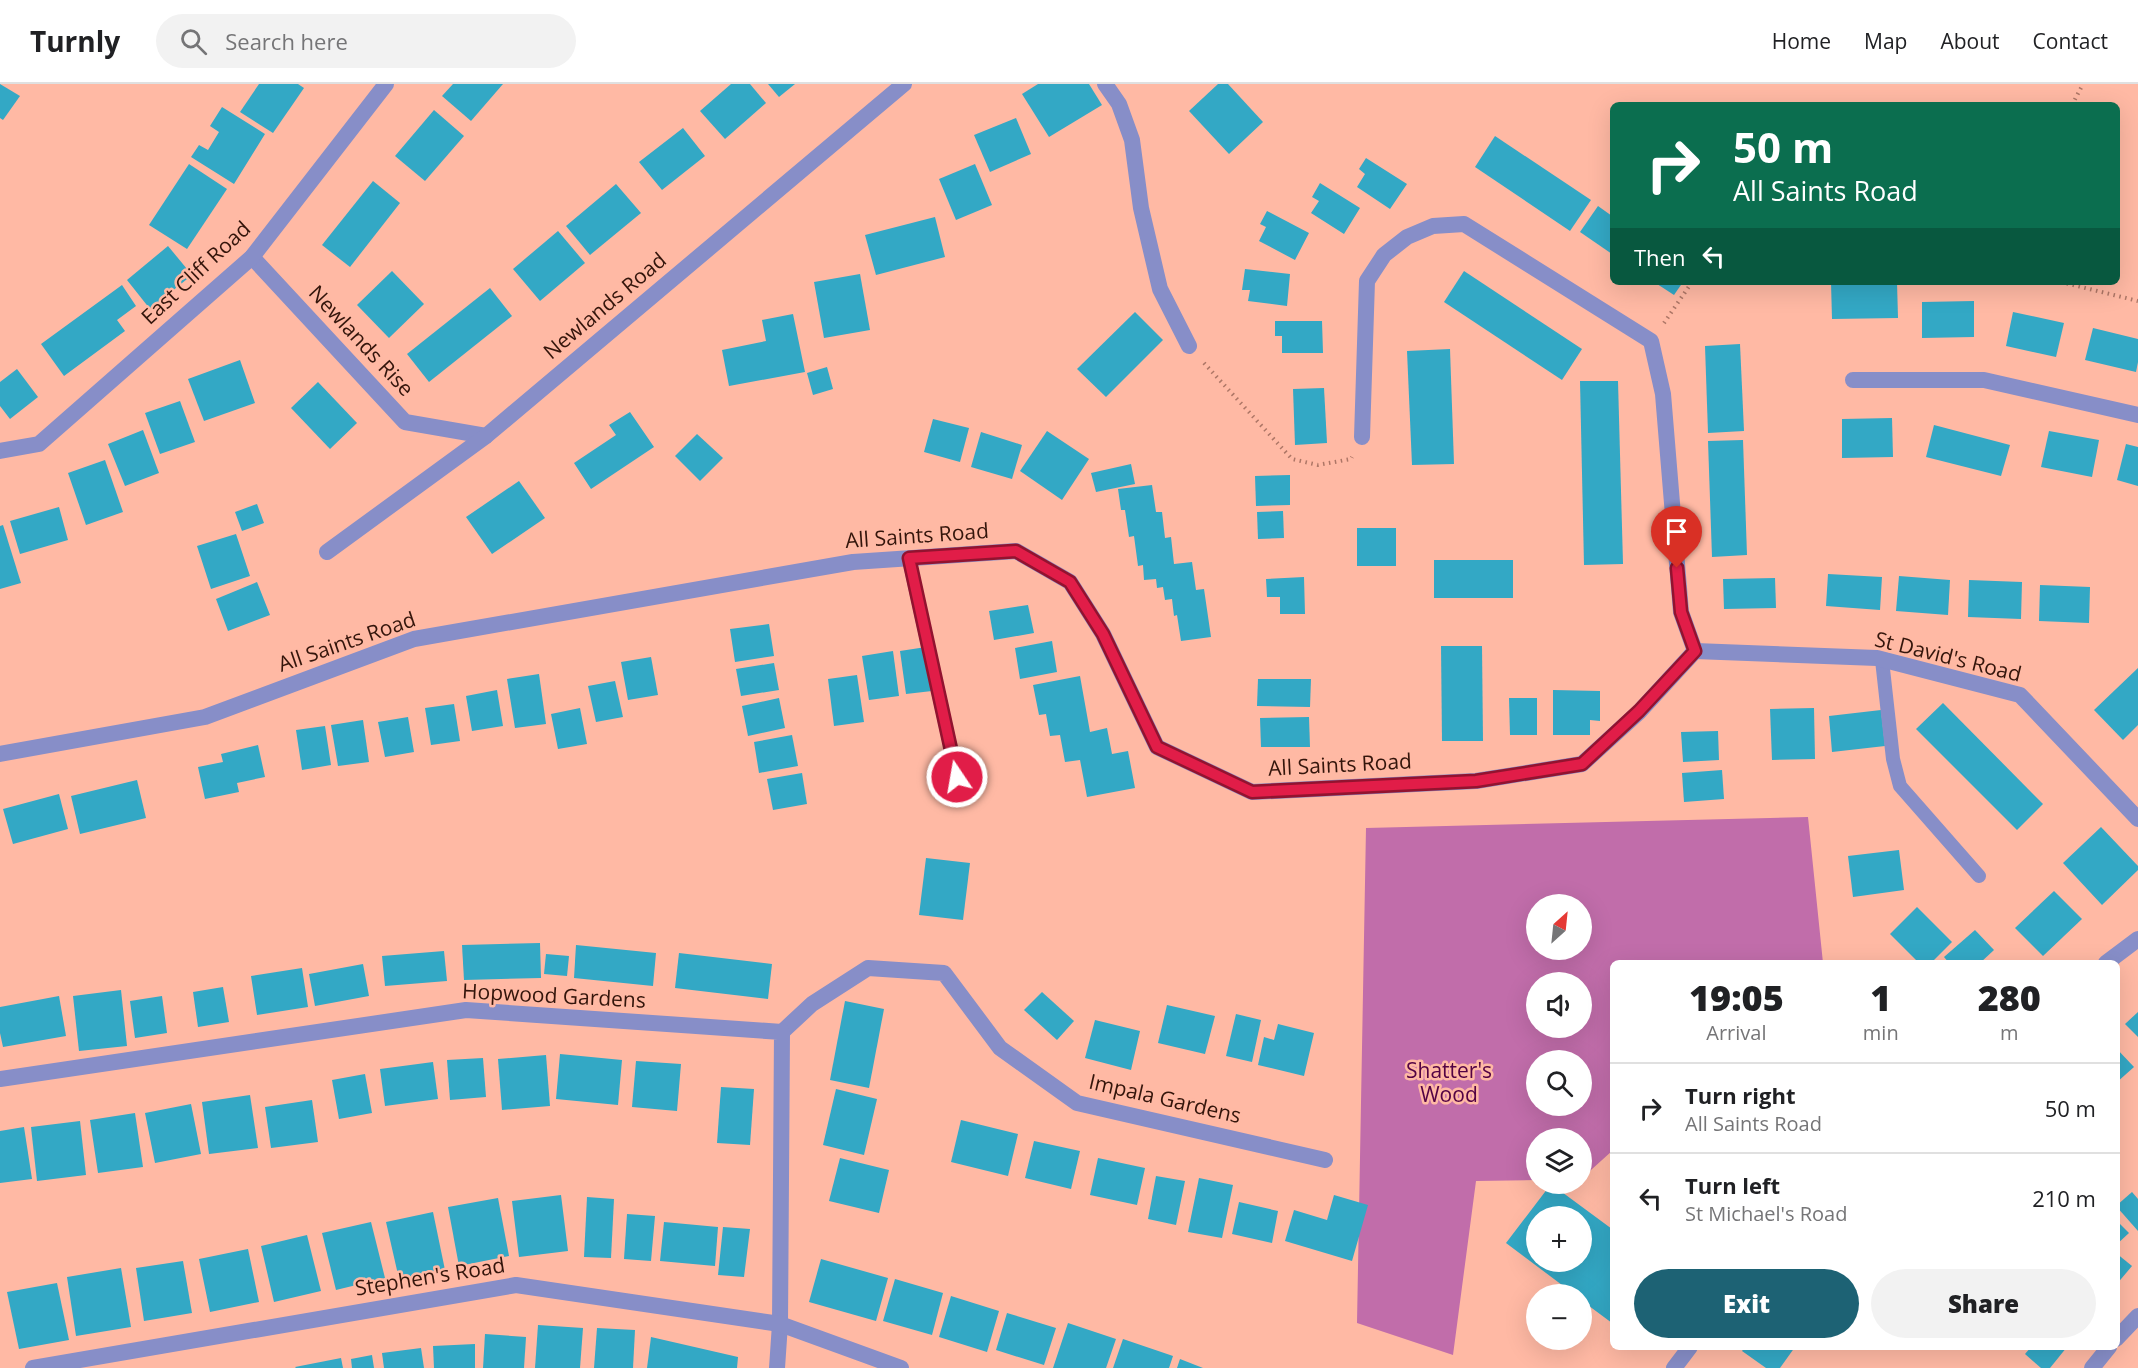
<!DOCTYPE html>
<html lang="en">
<head>
<meta charset="utf-8">
<style>
  :root { --surface:#fff; --page:#f2f2f2; --text:#202124; --muted:#757577; --line:#e0e0e0; --accent:#1d6274 }
  body { margin:0; font-family:"Open Sans",sans-serif; background:var(--page); color:var(--text); height:100vh; display:flex; flex-direction:column; font-size:22px; white-space:nowrap }
  * { box-sizing:border-box; margin:0 }
  p { font-size:20px; color:var(--muted) }
  .icon { flex:none; width:33px; height:33px; fill:none; stroke:currentColor; stroke-width:2; stroke-linecap:round; stroke-linejoin:round }
  .map { position:relative; flex:1; overflow:hidden }
  .side { position:absolute; left:1610px; top:876px; width:510px; height:390px; display:flex; flex-direction:column; background:var(--surface); border-radius:9px; box-shadow:0 6px 24px #0002 }
  .side>* { flex:none }
  .banner { position:absolute; left:1610px; top:18px; width:510px; height:183px; border-radius:9px; box-shadow:0 6px 24px #0002; background:#0b6e4f; color:#fff; overflow:hidden }
  .needle { width:39px; rotate:27deg }
  .buttons { position:absolute; left:1526px; top:810px; display:grid; gap:12px }
  .buttons a { display:grid; place-items:center; width:66px; height:66px; border-radius:50%; background:var(--surface); box-shadow:0 6px 24px #0002; font-size:30px }
  .pin { position:absolute; display:grid; place-items:center; width:51px; height:51px; color:#fff; margin:-62px -26px; border-radius:50% 50% 50% 0; rotate:-45deg; box-shadow:0 0 6px #0007 }
  .pin .icon { rotate:45deg }
  .me { position:absolute; width:66px; margin:-33px; rotate:348deg; stroke-linejoin:round; filter:drop-shadow(0 0 4px #0008) }
  .turn { display:flex; align-items:center; gap:21px; height:126px; padding:0 24px; font-size:27px }
  .turn .icon { width:78px; height:78px; stroke-width:2.5 }
  .turn b { display:block; font-size:42px; line-height:51px }
  .then { display:flex; align-items:center; height:57px; padding:0 24px; background:#0003; gap:12px; font-size:22px }
  .eta { display:flex; justify-content:space-evenly; align-items:center; height:102px; text-align:center }
  .eta b { font-size:36px; font-weight:800; line-height:42px }
  .cta { display:flex; gap:12px; margin-top:auto; padding:12px 24px }
  .cta a { flex:1; height:69px; border-radius:36px; background:var(--accent); color:#fff; font-size:24px; font-weight:800; line-height:69px; text-align:center }
  .cta a+a { background:var(--page); color:var(--text) }
  ul { padding:0; list-style:none }
  li { display:flex; align-items:center; gap:18px; height:90px; padding:0 24px; border-top:2px solid var(--line) }
  li div { flex:1 }
  li b { display:block; font-size:22px }
  li em { font-style:normal }
  header { display:flex; align-items:center; gap:36px; box-sizing:border-box; height:84px; padding:0 30px; background:var(--surface); border-bottom:2px solid var(--line) }
  header strong { font-size:28px }
  nav { display:flex; gap:33px; margin-inline-start:auto; font-size:21px }
  .search { width:420px; height:54px; background:var(--page); display:flex; align-items:center; gap:15px; box-sizing:border-box; padding:0 21px; border-radius:33px; color:var(--muted); font-size:22px }
  .map>svg:first-child { display:block }
  .forest { fill:#c16daa; fill-rule:evenodd }
  .building { fill:#33a8c5; fill-rule:evenodd }
  .lines { fill:none; stroke-linecap:round; stroke-linejoin:round }
  .path { stroke:#ad7666; stroke-width:4; stroke-dasharray:1.5 4.5; stroke-linecap:butt }
  .service { stroke:#878ec8; stroke-width:14 }
  .minor { stroke:#878ec8; stroke-width:16 }
  .route-casing { stroke:#92132f; stroke-width:15 }
  .route { stroke:#e11d48; stroke-width:10 }
  .labels { text-anchor:middle; stroke-width:5; stroke-linejoin:round; paint-order:stroke }
  .street-label { font-size:21px; fill:#34150b; stroke:#ffb9a4 }
  .park-label { font-size:21px; fill:#530244; stroke:#ffb9a4 }
</style>
</head>
<body>
<header>
<strong>Turnly</strong>
<div class="search"><svg class="icon" aria-label="search" viewBox="0 0 24 24"><circle cx="10" cy="10" r="6"/><path d="M15 15l6 6"/></svg>Search here</div>
<nav><a>Home</a><a>Map</a><a>About</a><a>Contact</a></nav>
</header>
<div class="map">
<svg width="2138" height="1284" viewBox="0 0 2138 1284">
  <rect width="100%" height="100%" fill="#ffb9a4"/>
  <path class="forest" d="M 1808,733 L 1823,879 L 1612,879 L 1612,1067 L 1581,1095 L 1581,1054 L 1536,1054 L 1536,1096 L 1476,1097 L 1453,1271 L 1357,1239 L 1366,744 ZM 1536,820 L 1581,820 L 1581,866 L 1536,866 ZM 1536,898 L 1581,898 L 1581,944 L 1536,944 ZM 1536,976 L 1581,976 L 1581,1022 L 1536,1022 Z"/>
  <g class="building">
    <polygon points="0,0 20,12 3,36 0,34"/>
    <polygon points="259,0 298,0 304,4 273,49 240,28"/>
    <polygon points="453,0 503,0 471,37 442,12"/>
    <polygon points="731,0 750,0 766,19 725,55 700,27"/>
    <polygon points="768,0 795,0 779,13"/>
    <polygon points="1038,0 1089,0 1102,21 1049,53 1022,10"/>
    <polygon points="1218,0 1228,0 1263,38 1229,70 1189,27"/>
    <polygon points="222,23 265,50 234,100 191,73 199,61 208,66 219,48 210,42"/>
    <polygon points="434,26 464,52 425,97 395,72"/>
    <polygon points="1016,34 1031,70 990,88 974,51"/>
    <polygon points="683,44 705,72 662,106 639,78"/>
    <polygon points="1495,52 1591,116 1570,147 1475,83"/>
    <polygon points="1366,74 1407,100 1390,125 1357,103 1365,90 1359,85"/>
    <polygon points="189,80 227,105 187,165 149,141"/>
    <polygon points="975,80 992,121 956,136 939,95"/>
    <polygon points="373,97 400,119 350,183 322,161"/>
    <polygon points="1320,99 1360,124 1344,150 1311,129 1319,117 1312,113"/>
    <polygon points="616,100 641,129 590,171 566,142"/>
    <polygon points="1598,122 1612,132 1612,170 1580,148"/>
    <polygon points="1267,127 1309,149 1295,176 1259,157 1266,143 1260,140"/>
    <polygon points="935,133 945,173 876,191 865,151"/>
    <polygon points="558,147 585,179 540,217 513,185"/>
    <polygon points="168,162 192,191 150,225 127,196"/>
    <polygon points="1245,185 1290,190 1287,222 1248,217 1250,206 1242,206"/>
    <polygon points="392,187 424,220 389,254 357,221"/>
    <polygon points="1464,187 1582,265 1562,296 1444,218"/>
    <polygon points="860,190 870,246 824,254 814,198"/>
    <polygon points="1654,198 1683,198 1674,211"/>
    <polygon points="1831,198 1897,198 1898,234 1832,235"/>
    <polygon points="122,201 136,222 117,236 125,247 64,292 41,260"/>
    <polygon points="490,204 512,232 429,298 407,270"/>
    <polygon points="1974,217 1974,253 1922,254 1922,218"/>
    <polygon points="1135,228 1163,256 1106,313 1077,285"/>
    <polygon points="2013,228 2064,239 2056,273 2006,262"/>
    <polygon points="793,230 805,288 729,302 722,266 766,257 762,236"/>
    <polygon points="1275,237 1322,237 1323,269 1282,269 1282,252 1275,252"/>
    <polygon points="2093,244 2138,255 2138,278 2136,288 2085,276"/>
    <polygon points="1740,260 1744,347 1708,349 1705,262"/>
    <polygon points="1450,265 1454,380 1412,381 1407,267"/>
    <polygon points="240,276 255,319 204,337 188,295"/>
    <polygon points="827,283 833,305 813,311 807,289"/>
    <polygon points="17,285 38,313 10,335 0,322 0,298"/>
    <polygon points="1580,297 1618,297 1623,480 1584,481"/>
    <polygon points="318,298 357,339 330,365 291,324"/>
    <polygon points="1324,304 1327,359 1295,361 1293,305"/>
    <polygon points="180,317 195,358 160,370 145,329"/>
    <polygon points="630,328 654,363 591,405 574,379 616,351 609,341"/>
    <polygon points="1892,334 1893,373 1842,374 1842,335"/>
    <polygon points="933,335 969,344 960,378 924,368"/>
    <polygon points="1934,341 2010,361 2001,392 1926,373"/>
    <polygon points="143,346 159,389 125,402 108,360"/>
    <polygon points="1047,347 1089,375 1062,416 1020,387"/>
    <polygon points="2049,347 2099,356 2092,393 2041,383"/>
    <polygon points="981,348 1022,361 1012,395 971,383"/>
    <polygon points="697,350 723,374 700,397 675,372"/>
    <polygon points="1743,356 1747,471 1712,473 1708,357"/>
    <polygon points="2126,360 2138,363 2138,402 2117,396"/>
    <polygon points="105,376 123,428 86,441 68,389"/>
    <polygon points="1131,380 1135,400 1096,408 1091,389"/>
    <polygon points="1290,391 1290,421 1256,422 1255,392"/>
    <polygon points="519,397 545,434 492,470 466,433"/>
    <polygon points="1152,401 1156,428 1162,428 1165,454 1171,453 1174,480 1192,478 1196,506 1204,505 1211,553 1181,557 1177,531 1174,532 1172,515 1165,516 1163,503 1157,504 1156,495 1144,496 1143,481 1138,482 1134,452 1129,453 1125,426 1121,426 1118,405"/>
    <polygon points="257,420 264,439 242,447 235,428"/>
    <polygon points="59,423 68,456 20,470 10,437"/>
    <polygon points="1283,427 1284,454 1258,455 1257,428"/>
    <polygon points="3,441 21,499 0,505 0,442"/>
    <rect x="1357" y="444" width="39" height="38"/>
    <polygon points="236,450 250,492 211,505 197,462"/>
    <rect x="1434" y="476" width="79" height="38"/>
    <polygon points="1828,490 1882,493 1880,526 1826,522"/>
    <polygon points="1899,492 1950,496 1948,531 1896,527"/>
    <polygon points="1304,493 1305,530 1280,530 1280,513 1267,513 1266,495"/>
    <polygon points="1775,494 1776,524 1724,525 1723,495"/>
    <polygon points="1969,496 2022,498 2021,535 1968,533"/>
    <polygon points="257,498 270,531 228,547 216,515"/>
    <polygon points="2040,501 2090,503 2089,539 2039,537"/>
    <polygon points="1028,521 1034,549 994,556 989,527"/>
    <polygon points="769,540 774,572 735,578 730,545"/>
    <polygon points="1052,557 1057,588 1020,595 1015,564"/>
    <polygon points="1441,562 1482,562 1483,657 1442,657"/>
    <polygon points="926,563 932,607 906,610 900,567"/>
    <polygon points="893,567 899,612 869,616 862,572"/>
    <polygon points="651,573 658,611 628,616 621,578"/>
    <polygon points="774,579 779,606 741,612 736,585"/>
    <polygon points="2138,584 2138,641 2123,656 2094,626"/>
    <polygon points="539,590 546,640 515,644 507,595"/>
    <polygon points="857,591 864,638 834,642 828,595"/>
    <polygon points="1080,592 1090,648 1107,644 1112,670 1128,667 1135,704 1087,713 1080,676 1065,678 1060,651 1050,652 1046,630 1039,631 1033,601"/>
    <polygon points="1258,595 1311,595 1310,623 1257,622"/>
    <polygon points="615,597 623,633 596,638 588,602"/>
    <polygon points="497,606 503,642 472,647 466,612"/>
    <polygon points="1553,606 1600,607 1600,637 1590,636 1590,651 1553,651"/>
    <polygon points="779,614 785,644 748,652 742,622"/>
    <polygon points="1509,614 1537,614 1537,651 1510,651"/>
    <polygon points="1943,619 2043,720 2017,746 1916,645"/>
    <polygon points="454,620 460,657 431,661 425,624"/>
    <polygon points="580,624 587,660 558,665 551,630"/>
    <polygon points="1814,624 1815,675 1772,676 1770,625"/>
    <polygon points="1881,626 1885,662 1832,668 1829,632"/>
    <polygon points="408,633 414,668 385,673 378,638"/>
    <polygon points="1309,633 1310,663 1261,663 1260,634"/>
    <polygon points="363,636 369,678 338,682 331,641"/>
    <polygon points="325,642 331,681 302,686 296,646"/>
    <polygon points="1718,647 1719,676 1683,678 1681,648"/>
    <polygon points="792,651 798,682 759,689 754,658"/>
    <polygon points="258,661 265,693 237,699 239,708 205,715 198,683 223,678 221,670"/>
    <polygon points="1722,686 1724,715 1684,718 1682,689"/>
    <polygon points="802,689 807,720 773,726 767,695"/>
    <polygon points="137,696 146,734 80,750 71,712"/>
    <polygon points="59,710 68,745 13,760 3,725"/>
    <polygon points="2101,743 2138,782 2138,786 2102,821 2063,779"/>
    <polygon points="1899,766 1904,806 1853,813 1848,772"/>
    <polygon points="926,774 970,779 963,836 919,831"/>
    <polygon points="2054,807 2082,835 2043,872 2015,844"/>
    <polygon points="1917,823 1952,858 1931,879 1919,879 1890,850"/>
    <polygon points="1975,846 1994,866 1980,879 1949,879 1944,873"/>
    <polygon points="540,859 541,894 464,896 462,861"/>
    <polygon points="576,861 656,869 653,902 574,894"/>
    <polygon points="444,867 447,897 385,902 382,872"/>
    <polygon points="679,869 772,880 768,915 675,904"/>
    <polygon points="546,870 569,872 567,892 544,890"/>
    <polygon points="363,880 369,912 315,922 309,890"/>
    <polygon points="302,884 308,923 257,931 251,892"/>
    <polygon points="223,903 229,938 198,943 193,908"/>
    <polygon points="121,906 127,962 79,967 73,912"/>
    <polygon points="1042,908 1074,937 1057,956 1024,926"/>
    <polygon points="59,912 66,952 3,963 0,949 0,923"/>
    <polygon points="162,912 167,949 135,954 130,917"/>
    <polygon points="845,917 884,925 869,1004 830,996"/>
    <polygon points="1167,921 1215,932 1205,970 1158,959"/>
    <polygon points="2138,928 2138,953 2125,940"/>
    <polygon points="1236,930 1261,936 1252,978 1226,972"/>
    <polygon points="1095,936 1140,947 1131,986 1085,974"/>
    <polygon points="1278,940 1314,949 1304,992 1258,981 1264,953 1274,956"/>
    <polygon points="2116,964 2134,983 2116,999"/>
    <polygon points="560,970 622,976 618,1021 556,1015"/>
    <polygon points="546,971 550,1022 502,1026 498,975"/>
    <polygon points="483,974 486,1013 450,1016 447,976"/>
    <polygon points="636,977 681,980 677,1027 632,1023"/>
    <polygon points="433,978 438,1015 385,1022 380,985"/>
    <polygon points="365,990 372,1029 339,1035 332,996"/>
    <polygon points="721,1003 754,1005 750,1061 717,1059"/>
    <polygon points="836,1005 877,1015 864,1071 823,1061"/>
    <polygon points="250,1011 258,1064 209,1070 202,1018"/>
    <polygon points="312,1016 318,1058 271,1064 265,1023"/>
    <polygon points="191,1020 201,1070 155,1079 145,1029"/>
    <polygon points="135,1029 143,1083 98,1089 90,1036"/>
    <polygon points="961,1036 1018,1050 1008,1092 951,1078"/>
    <polygon points="80,1037 86,1091 37,1097 31,1043"/>
    <polygon points="24,1043 32,1095 0,1099 0,1047"/>
    <polygon points="1034,1057 1080,1067 1071,1105 1025,1094"/>
    <polygon points="840,1074 889,1086 879,1129 829,1117"/>
    <polygon points="1098,1074 1145,1084 1137,1121 1090,1111"/>
    <polygon points="1156,1092 1185,1097 1176,1141 1148,1135"/>
    <polygon points="1199,1094 1233,1101 1222,1154 1188,1148"/>
    <path d="M 1551,1100 L 1612,1145 L 1612,1239 L 1581,1216 L 1581,1210 L 1574,1210 L 1506,1159 ZM 1536,1132 L 1581,1132 L 1581,1178 L 1536,1178 Z"/>
    <polygon points="2132,1108 2138,1115 2138,1147 2116,1122"/>
    <polygon points="561,1111 568,1167 519,1173 512,1117"/>
    <polygon points="1334,1111 1368,1121 1352,1177 1285,1157 1294,1126 1327,1136"/>
    <polygon points="587,1113 614,1115 611,1174 584,1173"/>
    <polygon points="498,1114 509,1172 459,1182 448,1123"/>
    <polygon points="1239,1118 1278,1127 1272,1159 1232,1150"/>
    <polygon points="433,1128 445,1186 399,1195 386,1138"/>
    <polygon points="627,1130 655,1132 651,1177 624,1175"/>
    <polygon points="2116,1136 2129,1149 2116,1161"/>
    <polygon points="371,1138 385,1194 336,1206 322,1149"/>
    <polygon points="664,1138 718,1143 715,1182 660,1177"/>
    <polygon points="723,1143 750,1145 744,1193 718,1191"/>
    <polygon points="307,1151 321,1207 274,1218 261,1162"/>
    <polygon points="248,1165 259,1218 210,1228 199,1175"/>
    <polygon points="2116,1169 2132,1182 2116,1201"/>
    <polygon points="821,1175 888,1194 876,1237 809,1218"/>
    <polygon points="183,1177 192,1229 144,1237 136,1184"/>
    <polygon points="121,1184 131,1243 76,1252 67,1193"/>
    <polygon points="895,1195 943,1209 932,1251 883,1237"/>
    <polygon points="57,1199 69,1256 19,1265 7,1208"/>
    <polygon points="951,1212 999,1227 987,1268 939,1253"/>
    <polygon points="1007,1229 1056,1244 1044,1281 996,1266"/>
    <polygon points="1068,1239 1116,1255 1106,1284 1053,1284"/>
    <polygon points="538,1241 583,1244 580,1284 535,1284"/>
    <polygon points="597,1244 635,1246 633,1284 594,1284"/>
    <polygon points="485,1250 526,1253 524,1284 483,1284"/>
    <polygon points="651,1253 738,1273 737,1284 647,1284"/>
    <polygon points="1123,1255 1173,1272 1169,1284 1113,1284"/>
    <polygon points="475,1260 475,1284 434,1284 433,1262"/>
    <polygon points="1745,1263 1795,1263 1780,1284 1766,1284 1742,1267"/>
    <polygon points="2031,1263 2067,1263 2050,1284 2041,1284 2025,1270"/>
    <polygon points="421,1264 424,1284 384,1284 382,1269"/>
    <polygon points="372,1271 374,1284 352,1284 351,1275"/>
    <polygon points="341,1274 343,1284 296,1284 295,1283"/>
    <polygon points="1180,1275 1203,1284 1177,1284"/>
  </g>
  <g class="lines">
    <g class="path">
      <polyline points="2072,21 2083,0"/>
      <polyline points="2061,198 2138,217"/>
      <polyline points="1664,239 1692,198"/>
      <polyline points="1204,279 1292,375 1318,381 1351,375 1352,373"/>
    </g>
    <g class="service">
      <polyline points="909,475 957,693"/>
      <polyline points="1882,576 1893,675 1900,702 1979,792"/>
    </g>
    <g class="minor">
      <polyline points="1105,0 1119,20 1132,56 1141,124 1160,205 1189,262"/>
      <polyline points="252,173 405,338 486,352"/>
      <polyline points="1853,296 1984,296 2138,331"/>
      <polyline points="1362,353 1367,197 1384,171 1407,153 1433,142 1464,140 1651,257 1663,310 1681,528 1695,567"/>
      <polyline points="0,367 39,360 252,173 386,0"/>
      <polyline points="327,468 486,352 904,0"/>
      <polyline points="1695,567 1877,574 2020,611 2138,735"/>
      <polyline points="0,670 205,633 414,555 853,478 1016,467 1070,498 1103,550 1157,663 1252,708 1476,697 1582,680 1639,628 1695,567"/>
      <polyline points="2106,879 2138,855"/>
      <polyline points="782,948 812,920 868,884 944,889 1000,964 1077,1019 1325,1076"/>
      <polyline points="0,995 466,926 782,948 780,1240 777,1284"/>
      <polyline points="2116,1255 2138,1232"/>
      <polyline points="33,1284 516,1201 780,1240 901,1284"/>
      <polyline points="1674,1284 1690,1263"/>
      <polyline points="2092,1284 2109,1263"/>
    </g>
  </g>
  <g class="lines">
    <defs>
      <polyline id="route" points="957,693 909,474 1016,467 1070,498 1103,550 1157,663 1252,708 1476,697 1582,680 1639,627 1695,567 1681,528 1677,484"/>
    </defs>
    <use href="#route" class="route-casing"/>
    <use href="#route" class="route"/>
  </g>
  <g class="labels">
    <g class="street-label">
      <text transform="translate(196 189) rotate(-43)" y="7">East Cliff Road</text>
      <text transform="translate(605 222) rotate(-40)" y="7">Newlands Road</text>
      <text transform="translate(361 257) rotate(47)" y="7">Newlands Rise</text>
      <text transform="translate(917 452) rotate(-4)" y="7">All Saints Road</text>
      <text transform="translate(347 558) rotate(-19)" y="7">All Saints Road</text>
      <text transform="translate(1948 573) rotate(14)" y="7">St David's Road</text>
      <text transform="translate(1340 681) rotate(-3)" y="7">All Saints Road</text>
      <text transform="translate(554 912) rotate(3)" y="7">Hopwood Gardens</text>
      <text transform="translate(1165 1015) rotate(13)" y="7">Impala Gardens</text>
      <text transform="translate(430 1193) rotate(-9)" y="7">Stephen's Road</text>
    </g>
    <g class="park-label">
      <text x="1449" y="994">Shatter's<tspan x="1449" dy="24">Wood</tspan></text>
    </g>
  </g>
</svg>
<div class="buttons">
<a><svg class="needle" viewBox="-14 -14 28 28"><path d="M0-13l5 13h-10z" fill="#e53935"/><path d="M0 13l5-13h-10z" fill="#757577"/></svg></a>
<a><svg class="icon" aria-label="sound" viewBox="0 0 24 24"><path d="M4 9h4l5-4v14l-5-4H4zM17 9q2 3 0 6"/></svg></a>
<a><svg class="icon" aria-label="search" viewBox="0 0 24 24"><circle cx="10" cy="10" r="6"/><path d="M15 15l6 6"/></svg></a>
<a><svg class="icon" aria-label="layers" viewBox="0 0 24 24"><path d="M12 4l9 5-9 5-9-5zM3 14l9 5 9-5"/></svg></a>
<a>+</a>
<a>−</a>
</div>
<div class="pin" style="left:1677px;top:484px;background:#d93025"><svg class="icon" aria-label="arrive" viewBox="0 0 24 24"><path d="M6 21V4h12l-3 4 3 4H6"/></svg></div>
<svg class="me" style="left:957px;top:693px" viewBox="-20 -20 40 40"><circle r="17" fill="#e11d48" stroke="#fff" stroke-width="3"/><path d="M0-11L8 9 0 5-8 9z" fill="#fff"/></svg>
<div class="banner">
<div class="turn"><svg class="icon" aria-label="right" viewBox="0 0 24 24"><path d="M7 20v-9h11M14 6l5 5-5 5"/></svg><div><b>50 m</b>All Saints Road</div></div>
<div class="then">Then<svg class="icon" aria-label="left" viewBox="0 0 24 24"><path d="M17 20v-9H6M10 6l-5 5 5 5"/></svg></div>
</div>
<section class="side">
<div class="eta">
<div><b>19:05</b><p>Arrival</p></div>
<div><b>1</b><p>min</p></div>
<div><b>280</b><p>m</p></div>
</div>
<ul>
<li><svg class="icon" aria-label="right" viewBox="0 0 24 24"><path d="M7 20v-9h11M14 6l5 5-5 5"/></svg><div><b>Turn right</b><p>All Saints Road</p></div><em>50 m</em></li>
<li><svg class="icon" aria-label="left" viewBox="0 0 24 24"><path d="M17 20v-9H6M10 6l-5 5 5 5"/></svg><div><b>Turn left</b><p>St Michael's Road</p></div><em>210 m</em></li>
</ul>
<div class="cta"><a>Exit</a><a>Share</a></div>
</section>
</div>
</body>
</html>
